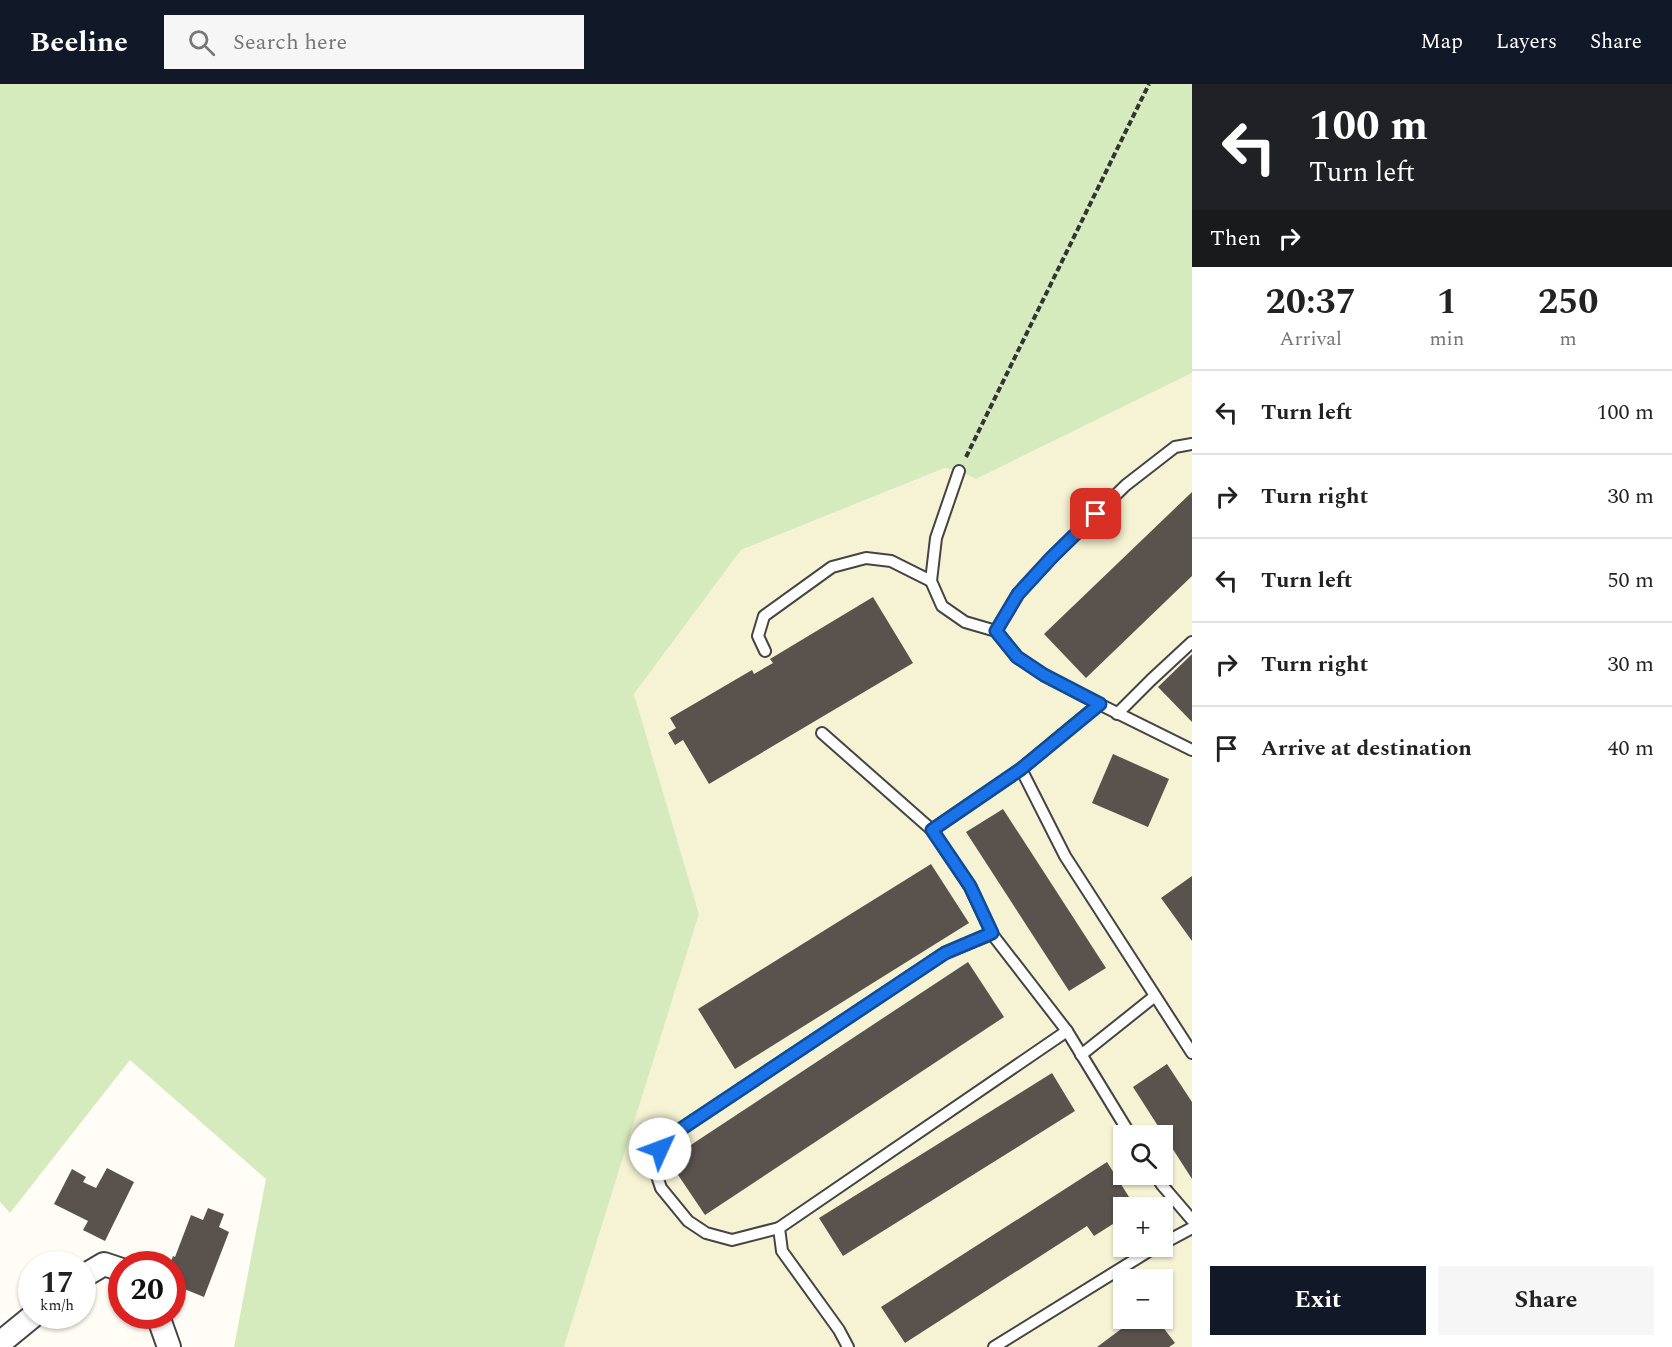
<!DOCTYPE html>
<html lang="en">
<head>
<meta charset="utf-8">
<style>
  :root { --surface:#fff; --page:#f6f6f6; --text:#222; --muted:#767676; --line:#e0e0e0; --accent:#111827 }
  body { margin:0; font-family:Spectral,serif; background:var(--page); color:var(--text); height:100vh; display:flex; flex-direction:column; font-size:22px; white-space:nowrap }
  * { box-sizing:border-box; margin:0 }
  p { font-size:20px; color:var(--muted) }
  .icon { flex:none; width:33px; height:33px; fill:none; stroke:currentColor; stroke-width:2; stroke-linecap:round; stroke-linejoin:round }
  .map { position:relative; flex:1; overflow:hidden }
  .sheet { display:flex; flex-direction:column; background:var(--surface); width:480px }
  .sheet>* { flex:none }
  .hud { background:#202124; color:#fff; overflow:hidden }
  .fabs { position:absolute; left:1113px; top:1041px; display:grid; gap:12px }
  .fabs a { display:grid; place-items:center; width:60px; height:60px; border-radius:0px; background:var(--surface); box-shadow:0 2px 4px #0004; font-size:30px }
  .speed { position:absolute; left:18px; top:1167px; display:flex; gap:12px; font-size:30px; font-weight:700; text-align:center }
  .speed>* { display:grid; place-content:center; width:78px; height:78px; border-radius:50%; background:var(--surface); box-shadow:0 2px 4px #0004; line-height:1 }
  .speed small { font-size:15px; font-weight:400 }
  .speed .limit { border:9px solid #d22; background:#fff; color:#111 }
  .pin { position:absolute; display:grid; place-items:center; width:51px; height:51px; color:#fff; margin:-26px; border-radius:12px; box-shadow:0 3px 9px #0006 }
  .me { position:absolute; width:66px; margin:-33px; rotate:47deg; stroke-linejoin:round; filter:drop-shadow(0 0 4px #0008) }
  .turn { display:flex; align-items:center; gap:21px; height:126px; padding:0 18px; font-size:27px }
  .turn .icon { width:78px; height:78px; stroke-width:2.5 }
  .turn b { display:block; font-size:42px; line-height:51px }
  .then { display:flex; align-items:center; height:57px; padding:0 18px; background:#0003; gap:12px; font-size:22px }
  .eta { display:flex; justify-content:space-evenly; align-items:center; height:102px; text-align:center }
  .eta b { font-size:36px; font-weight:700; line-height:42px }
  .primary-button { display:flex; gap:12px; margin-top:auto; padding:12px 18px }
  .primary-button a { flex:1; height:69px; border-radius:0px; background:var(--accent); color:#fff; font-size:24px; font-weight:700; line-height:69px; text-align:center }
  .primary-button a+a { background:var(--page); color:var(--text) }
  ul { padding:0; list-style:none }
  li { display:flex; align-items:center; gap:18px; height:84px; padding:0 18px; border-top:2px solid var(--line) }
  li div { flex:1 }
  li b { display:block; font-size:22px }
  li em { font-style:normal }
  header { display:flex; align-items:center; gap:36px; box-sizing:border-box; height:84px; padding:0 30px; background:var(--accent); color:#fff }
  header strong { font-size:28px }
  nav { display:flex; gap:33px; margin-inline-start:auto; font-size:21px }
  .search { width:420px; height:54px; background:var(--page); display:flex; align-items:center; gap:15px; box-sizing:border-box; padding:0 21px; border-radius:0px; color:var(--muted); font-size:22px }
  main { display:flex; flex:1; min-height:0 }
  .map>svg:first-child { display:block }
  .farmland { fill:#f6f3d4; fill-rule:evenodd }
  .green { fill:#d5ebbd }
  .building { fill:#5a524d }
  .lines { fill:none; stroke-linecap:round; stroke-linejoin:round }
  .service-casing { stroke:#444; stroke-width:14 }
  .minor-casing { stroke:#444; stroke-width:26 }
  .path { stroke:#333; stroke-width:4; stroke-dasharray:6 3; stroke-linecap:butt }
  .service { stroke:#fff; stroke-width:10 }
  .minor { stroke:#fff; stroke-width:22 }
  .route-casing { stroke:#114b97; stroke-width:15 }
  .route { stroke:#1a73e8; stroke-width:10 }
</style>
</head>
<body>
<header>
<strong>Beeline</strong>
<div class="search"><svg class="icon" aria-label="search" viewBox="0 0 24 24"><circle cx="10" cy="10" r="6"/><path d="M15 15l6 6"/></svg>Search here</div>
<nav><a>Map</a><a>Layers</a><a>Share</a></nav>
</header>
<main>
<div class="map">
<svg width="1192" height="1263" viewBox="0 0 1192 1263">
  <rect width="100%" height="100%" fill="#fffdf5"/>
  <path class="farmland" d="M 1192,289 L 1192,1263 L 564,1263 L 699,830 L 634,610 L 741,466 L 946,384 L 959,387 L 976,395 ZM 1124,1052 L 1162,1052 L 1162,1090 L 1124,1090 ZM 1124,1124 L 1162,1124 L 1162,1162 L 1124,1162 ZM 1124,1196 L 1162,1196 L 1162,1234 L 1124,1234 Z"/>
  <polygon class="green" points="0,0 1192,0 1192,289 976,395 959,387 945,384 741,466 634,610 699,830 564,1263 234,1263 266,1095 130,976 10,1129 0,1118"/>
  <g class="building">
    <polygon points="1192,408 1192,492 1086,594 1044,550"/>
    <polygon points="873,513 913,579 709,700 683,656 675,661 668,649 676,644 670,634 752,586 754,590 773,579 770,575"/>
    <polygon points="1192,570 1192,638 1158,603"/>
    <polygon points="1113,670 1169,695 1148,743 1092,719"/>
    <polygon points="1003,725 1106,884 1069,907 966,748"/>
    <polygon points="931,780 969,839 735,985 698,925"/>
    <polygon points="1192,792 1192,857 1161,814"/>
    <polygon points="968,878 1004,933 705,1131 668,1076"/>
    <polygon points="1167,980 1192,1018 1192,1095 1133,1003"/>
    <polygon points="1052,989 1075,1027 843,1172 819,1134"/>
    <polygon points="1107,1078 1136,1124 1124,1124 1124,1133 1094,1152 1087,1142 905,1259 881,1223"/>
    <polygon points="107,1084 134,1098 105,1157 83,1146 88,1137 54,1120 72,1085 86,1093 83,1098 96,1104"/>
    <polygon points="208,1124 224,1130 219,1143 229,1148 204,1213 172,1200 172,1180 170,1180 173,1172 175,1173 191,1131 203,1136"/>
    <polygon points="1136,1234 1156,1234 1175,1259 1169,1263 1097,1263"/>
  </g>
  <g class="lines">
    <defs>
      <g id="service">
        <polyline points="959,387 936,454 931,497 942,522 965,538 996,547 1017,573 1044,591 1099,620"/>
        <polyline points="996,547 1018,510 1052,473 1126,401 1175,363 1192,360"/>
        <polyline points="765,567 758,552 764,532 832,483 866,474 891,477 931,497"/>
        <polyline points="1117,630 1151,596 1192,558"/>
        <polyline points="822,649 932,746"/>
        <polyline points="1021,685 1065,772 1192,969"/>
        <polyline points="1081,971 1155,912"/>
        <polyline points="1131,1052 1067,947 992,850 970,803 932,746 1021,685 1099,620 1192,666"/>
        <polyline points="1155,1090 1162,1101 1192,1136"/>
        <polyline points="779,1144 732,1156 706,1149 688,1137 661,1104 655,1086 660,1065 669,1053 945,869 992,850"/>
        <polyline points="1162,1160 1192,1144"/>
        <polyline points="848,1263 839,1246 782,1167 779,1144 1067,947"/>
        <polyline points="994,1263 1157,1162"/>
      </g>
      <g id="minor">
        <polyline points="82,1193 104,1180 122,1186"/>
        <polyline points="158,1232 169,1263"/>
        <polyline points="0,1259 33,1232"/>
      </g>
    </defs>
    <use href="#service" class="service-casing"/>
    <use href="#minor" class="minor-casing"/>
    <polyline class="path" points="966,373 1149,0"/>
    <use href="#service" class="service"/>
    <use href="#minor" class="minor"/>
  </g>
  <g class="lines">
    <defs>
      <polyline id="route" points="660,1065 669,1053 945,869 992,849 970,802 932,746 1021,685 1100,620 1044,591 1017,573 996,547 1018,510 1052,473 1096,430"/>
    </defs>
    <use href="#route" class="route-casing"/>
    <use href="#route" class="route"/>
  </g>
</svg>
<div class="fabs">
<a><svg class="icon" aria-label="search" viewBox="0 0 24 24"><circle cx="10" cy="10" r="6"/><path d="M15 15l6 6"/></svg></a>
<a>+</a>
<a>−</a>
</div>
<div class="speed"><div>17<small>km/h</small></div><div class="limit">20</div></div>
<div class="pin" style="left:1096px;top:430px;background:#d93025"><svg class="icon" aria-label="arrive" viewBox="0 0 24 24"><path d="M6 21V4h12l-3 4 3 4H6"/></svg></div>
<svg class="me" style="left:660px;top:1065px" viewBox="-20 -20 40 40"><circle r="19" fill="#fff"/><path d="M0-13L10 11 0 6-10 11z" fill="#1a73e8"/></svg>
</div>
<section class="sheet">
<div class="hud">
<div class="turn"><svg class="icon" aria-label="left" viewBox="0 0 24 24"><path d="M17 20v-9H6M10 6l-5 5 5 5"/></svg><div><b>100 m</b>Turn left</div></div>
<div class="then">Then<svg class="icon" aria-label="right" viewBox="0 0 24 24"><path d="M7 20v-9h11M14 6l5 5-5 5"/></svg></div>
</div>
<div class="eta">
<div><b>20:37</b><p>Arrival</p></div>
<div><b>1</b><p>min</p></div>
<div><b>250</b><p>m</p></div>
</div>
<ul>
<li><svg class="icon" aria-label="left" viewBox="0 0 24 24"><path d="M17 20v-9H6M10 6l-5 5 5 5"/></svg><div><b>Turn left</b></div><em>100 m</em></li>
<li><svg class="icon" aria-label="right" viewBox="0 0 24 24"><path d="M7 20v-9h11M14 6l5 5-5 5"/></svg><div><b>Turn right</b></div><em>30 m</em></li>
<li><svg class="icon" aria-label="left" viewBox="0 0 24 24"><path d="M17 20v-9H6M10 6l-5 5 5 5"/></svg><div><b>Turn left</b></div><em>50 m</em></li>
<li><svg class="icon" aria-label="right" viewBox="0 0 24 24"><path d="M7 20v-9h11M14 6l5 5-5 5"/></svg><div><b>Turn right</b></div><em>30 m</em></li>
<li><svg class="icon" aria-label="arrive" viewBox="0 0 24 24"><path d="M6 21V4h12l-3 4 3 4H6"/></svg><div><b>Arrive at destination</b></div><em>40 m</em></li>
</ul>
<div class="primary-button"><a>Exit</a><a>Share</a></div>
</section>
</main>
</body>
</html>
